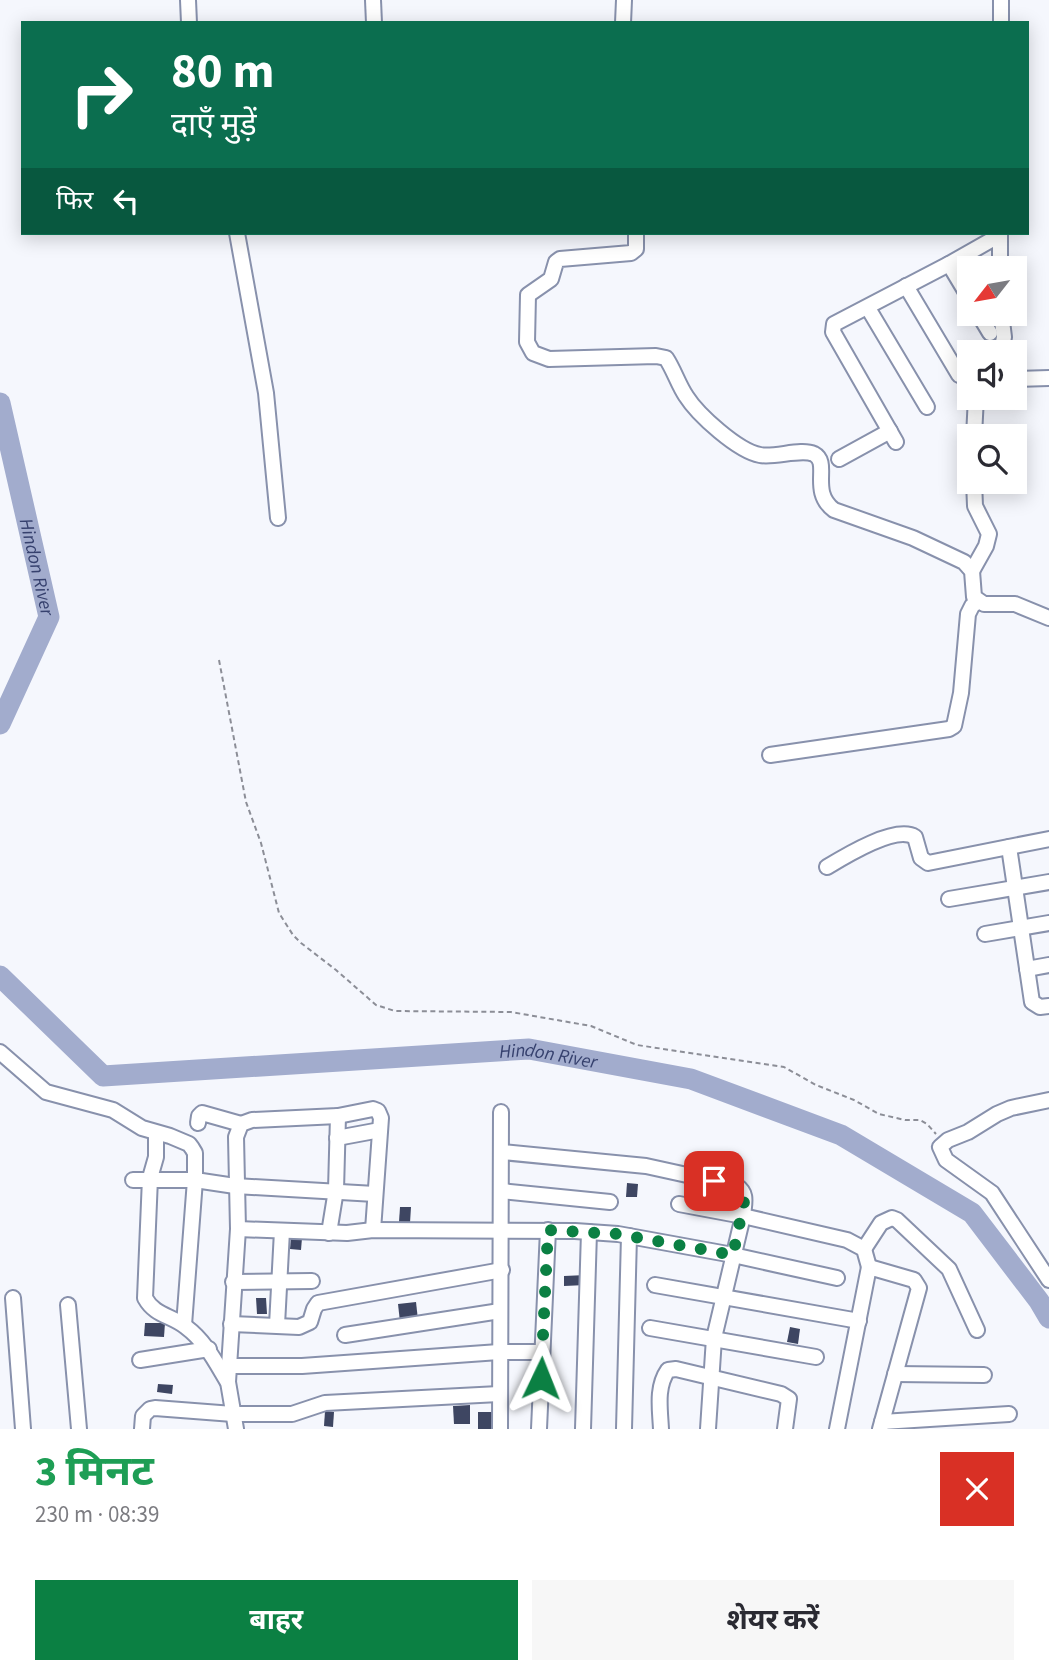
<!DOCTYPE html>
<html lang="hi">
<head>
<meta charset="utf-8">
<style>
  :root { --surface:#fff; --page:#f7f7f7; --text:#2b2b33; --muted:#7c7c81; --accent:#0b8043 }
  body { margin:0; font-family:"Source Sans 3","Noto Sans Devanagari",sans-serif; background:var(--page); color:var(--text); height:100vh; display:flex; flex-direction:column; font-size:26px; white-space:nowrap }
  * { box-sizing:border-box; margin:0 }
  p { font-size:23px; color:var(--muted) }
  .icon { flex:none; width:38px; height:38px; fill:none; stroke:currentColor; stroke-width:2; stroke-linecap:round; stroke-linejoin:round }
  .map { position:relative; height:1429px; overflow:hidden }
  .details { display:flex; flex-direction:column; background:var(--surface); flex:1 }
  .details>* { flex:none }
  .banner { position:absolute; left:21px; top:21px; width:1008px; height:214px; border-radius:0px; box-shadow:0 4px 18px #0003; background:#0b6e4f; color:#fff; overflow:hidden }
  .needle { width:46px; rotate:239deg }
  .controls { position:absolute; left:957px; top:256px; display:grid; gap:14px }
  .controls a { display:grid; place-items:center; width:70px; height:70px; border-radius:0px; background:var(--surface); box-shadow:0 4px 18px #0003; font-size:35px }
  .pin { position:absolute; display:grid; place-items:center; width:60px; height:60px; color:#fff; margin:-30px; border-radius:14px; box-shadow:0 4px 10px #0006 }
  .me { position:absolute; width:77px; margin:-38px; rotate:2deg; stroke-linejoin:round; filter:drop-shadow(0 0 5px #0008) }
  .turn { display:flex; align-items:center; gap:24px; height:147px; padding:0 35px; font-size:32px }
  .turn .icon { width:91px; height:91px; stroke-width:2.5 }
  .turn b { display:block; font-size:49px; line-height:60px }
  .then { display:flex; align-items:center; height:66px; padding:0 35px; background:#0003; gap:14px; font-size:26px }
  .round { display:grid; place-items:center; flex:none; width:74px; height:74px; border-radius:0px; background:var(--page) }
  .headline { display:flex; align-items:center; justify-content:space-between; height:119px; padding:0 35px }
  h1 { font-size:42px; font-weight:700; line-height:52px; color:#1e9e55 }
  .primary-button { display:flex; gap:14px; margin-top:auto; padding:14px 35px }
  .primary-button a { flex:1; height:80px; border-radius:0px; background:var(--accent); color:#fff; font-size:28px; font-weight:700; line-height:80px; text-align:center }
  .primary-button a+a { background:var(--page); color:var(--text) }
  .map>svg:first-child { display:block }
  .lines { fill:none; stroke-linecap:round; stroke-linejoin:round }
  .river { stroke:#a2accd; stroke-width:21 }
  .building { fill:#3e4662 }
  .minor-casing { stroke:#8891ac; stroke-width:18 }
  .path { stroke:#8c8e97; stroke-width:2; stroke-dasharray:5 3.5; stroke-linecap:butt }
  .minor { stroke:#fff; stroke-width:14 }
  .route { stroke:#0b8043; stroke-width:12; stroke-dasharray:0 21.6 }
  .labels { text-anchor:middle; stroke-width:7; stroke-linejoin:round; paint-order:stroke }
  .water-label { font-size:19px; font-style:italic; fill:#36416e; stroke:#fff }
</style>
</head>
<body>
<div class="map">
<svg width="1049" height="1429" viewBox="0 0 1049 1429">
  <rect width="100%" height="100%" fill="#f5f7fd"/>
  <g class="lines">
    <g class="river">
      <path id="s1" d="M 0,403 L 49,617 L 0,724"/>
      <path id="s2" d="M 0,976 L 103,1076 L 529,1049 L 691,1079 L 841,1135 L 972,1213 L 1039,1301 L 1049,1318"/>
    </g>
  </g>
  <g class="building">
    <polygon points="627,1183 638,1184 637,1197 626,1197"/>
    <polygon points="400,1207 411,1207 410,1223 399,1222"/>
    <polygon points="291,1236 302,1238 301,1250 290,1249"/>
    <polygon points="586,1275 586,1285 564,1286 564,1276"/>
    <polygon points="256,1298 266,1298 267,1314 257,1314"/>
    <polygon points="416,1302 418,1320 400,1322 398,1304"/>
    <polygon points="145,1323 165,1323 164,1337 144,1336"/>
    <polygon points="790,1327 800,1329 798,1344 787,1342"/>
    <polygon points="158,1384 173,1385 172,1394 157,1392"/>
    <polygon points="470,1405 470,1424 454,1424 453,1406"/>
    <polygon points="325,1411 334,1412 333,1427 324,1426"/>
    <polygon points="478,1412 499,1412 500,1429 478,1429"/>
  </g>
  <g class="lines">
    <defs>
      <g id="minor">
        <polyline points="188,0 189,23"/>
        <polyline points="373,0 374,23"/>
        <polyline points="1001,0 1001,23"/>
        <polyline points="623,23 624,0"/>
        <polyline points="237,233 266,393 278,518"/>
        <path d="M 636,233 L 636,249 L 631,253 L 560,259 L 556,262 L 551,279 L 528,295 L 527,342 L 533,353 L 549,359 L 656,356 L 666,358 C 674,370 678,384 686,396 C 698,415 738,451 760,455 C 775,458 801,448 814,454 C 831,463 809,491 834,510 L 913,538 L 964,562 L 972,571 L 974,597 L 984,604 L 1015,604 L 1049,618"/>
        <polyline points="949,264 970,299"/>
        <polyline points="1000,268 1000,233"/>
        <polyline points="906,286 959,375"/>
        <polyline points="868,308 927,407"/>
        <polyline points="978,313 990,333"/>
        <polyline points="1001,352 1004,337 1001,313"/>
        <polyline points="1015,379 1049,378"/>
        <polyline points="974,436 976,397"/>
        <polyline points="896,442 833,332 834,324 949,264 1000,235"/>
        <polyline points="839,459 890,431"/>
        <polyline points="972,571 986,546 989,534 975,506 974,481"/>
        <polyline points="770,755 949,729 954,726 961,693 968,614 972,606 978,601"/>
        <polyline points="1009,847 1032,1002 1040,1007 1049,1006"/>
        <path d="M 827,867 C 845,856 896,825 915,837 L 921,858 L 928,863 L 1049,839"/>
        <polyline points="949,899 1049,882"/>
        <polyline points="985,934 1049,923"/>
        <polyline points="1027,969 1049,965"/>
        <polyline points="0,1052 46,1092 113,1110 142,1128 170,1136 189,1144 192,1148 195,1153 195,1180 184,1325"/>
        <polyline points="1049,1100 1011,1108 997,1114 968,1132 948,1140 940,1147 946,1160 992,1193 1049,1280"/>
        <polyline points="198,1123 199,1116 202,1113 241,1124"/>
        <path d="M 156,1133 L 156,1157 L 150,1178 L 145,1298 C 155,1316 171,1315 186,1327 C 205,1341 215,1361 227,1381"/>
        <polyline points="337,1138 380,1130"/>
        <path d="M 502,1152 L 646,1166 L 737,1186 C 748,1194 744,1203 743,1216 L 714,1338 L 708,1429"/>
        <polyline points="133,1180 195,1180 235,1186 375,1194"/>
        <polyline points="501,1191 610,1202"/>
        <polyline points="679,1204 743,1216 847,1240 864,1249 869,1267"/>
        <polyline points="238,1229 347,1233 373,1230 575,1231 618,1234 733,1255 837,1278"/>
        <polyline points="329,1233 336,1190 338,1116"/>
        <polyline points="864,1249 881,1223 892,1218 897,1220 949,1269 977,1330"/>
        <polyline points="233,1282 312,1281"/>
        <polyline points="655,1285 859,1321"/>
        <polyline points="13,1298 23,1429"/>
        <polyline points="68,1305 79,1429"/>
        <polyline points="231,1324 299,1327 310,1322 314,1309 318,1303 502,1270"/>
        <polyline points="277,1325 282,1231"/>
        <polyline points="650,1328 816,1357"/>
        <polyline points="345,1335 500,1311"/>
        <polyline points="140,1360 209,1349"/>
        <polyline points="228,1366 302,1366 499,1352 542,1352"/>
        <polyline points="895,1374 984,1375"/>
        <polyline points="882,1422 1009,1414"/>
        <polyline points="142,1429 143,1416 150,1409 155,1408 233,1414 292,1414 325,1403 499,1394"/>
        <polyline points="236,1429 228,1382 238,1229 236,1137 241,1124 252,1120 338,1116 373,1109 378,1111 381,1118 373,1230"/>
        <polyline points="500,1429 501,1112"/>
        <polyline points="539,1429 548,1230"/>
        <polyline points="583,1429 589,1232"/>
        <polyline points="624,1429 629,1236"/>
        <path d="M 661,1429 C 660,1409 656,1387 668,1370 L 676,1369 L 781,1394 L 789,1399 L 785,1429"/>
        <polyline points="837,1429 869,1267 914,1280 919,1288 880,1429"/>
      </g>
    </defs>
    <use href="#minor" class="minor-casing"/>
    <polyline class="path" points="219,660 246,802 261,843 279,913 293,935 301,943 336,970 376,1005 395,1011 511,1012 591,1026 637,1045 784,1067 816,1085 854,1100 879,1114 905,1120 920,1120 927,1124 936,1134"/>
    <use href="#minor" class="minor"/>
  </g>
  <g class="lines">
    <polyline class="route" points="541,1378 548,1230 618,1234 733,1255 745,1197 743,1190 737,1186 714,1181"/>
  </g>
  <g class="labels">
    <g class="water-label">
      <text dy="7" stroke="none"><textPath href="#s1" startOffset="168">Hindon River</textPath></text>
      <text dy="7" stroke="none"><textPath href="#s2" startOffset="590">Hindon River</textPath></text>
    </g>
  </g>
</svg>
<div class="controls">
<a><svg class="needle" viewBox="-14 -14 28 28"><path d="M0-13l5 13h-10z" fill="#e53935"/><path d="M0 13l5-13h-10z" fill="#7c7c81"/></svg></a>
<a><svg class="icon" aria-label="sound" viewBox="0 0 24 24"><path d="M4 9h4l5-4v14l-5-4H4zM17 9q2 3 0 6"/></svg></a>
<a><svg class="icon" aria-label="search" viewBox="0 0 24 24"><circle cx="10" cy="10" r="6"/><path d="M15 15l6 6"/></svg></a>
</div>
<div class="pin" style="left:714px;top:1181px;background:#d93025"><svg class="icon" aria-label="arrive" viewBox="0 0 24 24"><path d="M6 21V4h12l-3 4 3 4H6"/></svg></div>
<svg class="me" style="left:541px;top:1378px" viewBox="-20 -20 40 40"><path d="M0-17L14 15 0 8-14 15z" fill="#0b8043" stroke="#fff" stroke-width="4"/></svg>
<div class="banner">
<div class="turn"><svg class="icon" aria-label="right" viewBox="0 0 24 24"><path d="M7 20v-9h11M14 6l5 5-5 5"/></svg><div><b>80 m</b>दाएँ मुड़ें</div></div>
<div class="then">फिर<svg class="icon" aria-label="left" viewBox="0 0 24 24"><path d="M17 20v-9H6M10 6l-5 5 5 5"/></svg></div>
</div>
</div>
<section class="details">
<div class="headline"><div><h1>3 मिनट</h1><p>230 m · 08:39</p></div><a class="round" style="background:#d93025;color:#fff"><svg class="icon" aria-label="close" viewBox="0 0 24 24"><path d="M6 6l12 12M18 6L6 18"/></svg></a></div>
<div class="primary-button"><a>बाहर</a><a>शेयर करें</a></div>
</section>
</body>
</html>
